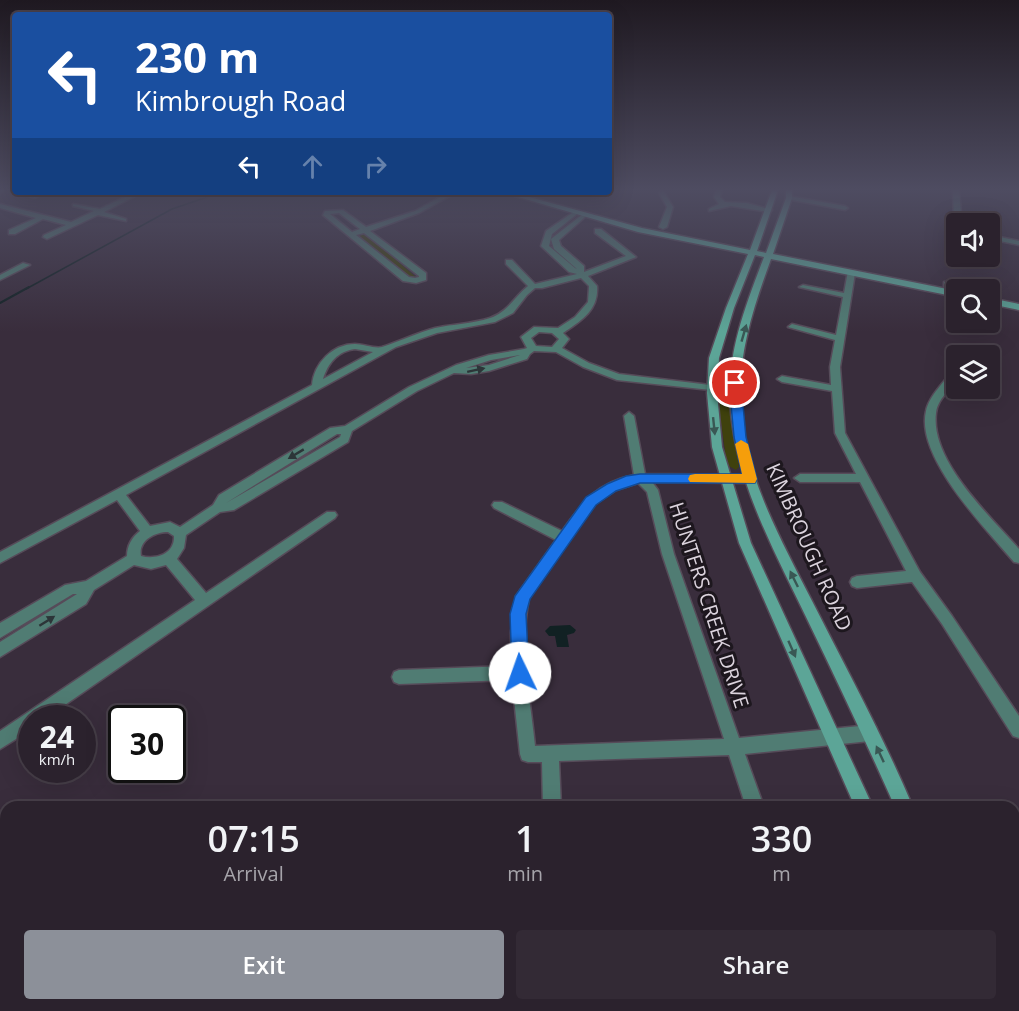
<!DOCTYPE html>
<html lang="en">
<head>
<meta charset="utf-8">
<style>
  :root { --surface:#2b222d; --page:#332a35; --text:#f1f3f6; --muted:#a6a4aa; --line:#473f49; --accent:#8c9099 }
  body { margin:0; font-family:"Open Sans",sans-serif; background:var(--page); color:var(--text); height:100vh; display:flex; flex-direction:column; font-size:22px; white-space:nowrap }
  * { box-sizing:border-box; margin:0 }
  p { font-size:20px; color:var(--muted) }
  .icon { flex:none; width:33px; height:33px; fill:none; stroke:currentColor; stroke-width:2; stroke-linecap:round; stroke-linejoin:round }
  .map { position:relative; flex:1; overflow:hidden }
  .details { position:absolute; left:0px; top:801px; width:1020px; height:210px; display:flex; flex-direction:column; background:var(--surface); border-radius:18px 18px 0 0; box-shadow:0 6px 24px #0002,0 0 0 2px var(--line) }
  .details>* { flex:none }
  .top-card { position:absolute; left:12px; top:12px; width:600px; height:183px; border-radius:6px; box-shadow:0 6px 24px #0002,0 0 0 2px var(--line); background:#1a4fa0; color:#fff; overflow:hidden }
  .fabs { position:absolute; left:946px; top:213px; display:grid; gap:12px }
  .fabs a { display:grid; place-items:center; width:54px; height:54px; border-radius:6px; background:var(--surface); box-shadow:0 6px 24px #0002,0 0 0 2px var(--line); font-size:30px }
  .speed { position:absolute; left:18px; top:705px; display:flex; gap:12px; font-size:30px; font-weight:700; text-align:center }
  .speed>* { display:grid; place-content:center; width:78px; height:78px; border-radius:50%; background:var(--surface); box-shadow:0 6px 24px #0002,0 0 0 2px var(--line); line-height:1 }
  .speed small { font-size:15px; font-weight:400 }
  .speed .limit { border:3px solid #111; border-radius:9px; background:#fff; color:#111 }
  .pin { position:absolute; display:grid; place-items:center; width:51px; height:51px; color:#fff; margin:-26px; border:3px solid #fff; border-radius:50%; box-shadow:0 2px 6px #0007 }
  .me { position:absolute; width:66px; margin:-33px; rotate:357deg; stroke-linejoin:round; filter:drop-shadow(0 0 4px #0008) }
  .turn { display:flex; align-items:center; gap:21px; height:126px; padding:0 24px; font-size:27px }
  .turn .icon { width:78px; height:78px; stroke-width:2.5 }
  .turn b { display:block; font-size:42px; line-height:51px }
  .lanes { display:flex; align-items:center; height:57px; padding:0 24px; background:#0003; justify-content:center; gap:30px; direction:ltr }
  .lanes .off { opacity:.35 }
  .eta { display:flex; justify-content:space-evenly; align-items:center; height:102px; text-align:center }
  .eta b { font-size:36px; font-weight:600; line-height:42px }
  .button { display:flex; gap:12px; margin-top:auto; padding:12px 24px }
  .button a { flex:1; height:69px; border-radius:6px; background:var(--accent); color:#fff; font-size:24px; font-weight:600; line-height:69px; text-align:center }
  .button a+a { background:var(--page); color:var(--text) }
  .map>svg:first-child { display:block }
  .green { fill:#3f410d }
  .water { fill:#112123 }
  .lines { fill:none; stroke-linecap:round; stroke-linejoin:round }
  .stream-far1 { stroke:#112123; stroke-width:1.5 }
  .stream { stroke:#112123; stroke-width:2 }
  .street-casing { stroke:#564b59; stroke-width:3 }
  .secondary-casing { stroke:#564b59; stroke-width:3 }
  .street { fill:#507c73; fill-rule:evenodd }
  .secondary { fill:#5ca597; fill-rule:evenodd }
  .oneway { fill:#395754 }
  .oneway2 { fill:#2c3538 }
  .route { fill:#1a73e8; stroke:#114b97; stroke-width:1.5 }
  .slow { fill:#f59e0b }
  .labels { text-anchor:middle; stroke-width:6; stroke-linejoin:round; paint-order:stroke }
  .street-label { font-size:20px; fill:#dbd3dd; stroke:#1d171e }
</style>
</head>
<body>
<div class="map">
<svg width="1019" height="1011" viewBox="0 0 1019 1011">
  <rect width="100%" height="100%" fill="#392d3c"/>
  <g class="green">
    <polygon points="362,234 366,234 417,278 410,278 359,237"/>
    <polygon points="723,399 729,402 739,467 736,470 727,465 718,401"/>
  </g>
  <polygon class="water" points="570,625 576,630 574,633 567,635 569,647 557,647 555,636 549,636 545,631 550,626"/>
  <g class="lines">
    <polyline class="stream-far1" points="26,289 172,209 222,192"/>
    <polyline class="stream" points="0,303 29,287"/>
    <defs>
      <g id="street">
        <polygon points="0,190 5,190 0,193"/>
        <polygon points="716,190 722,190 720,197 725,202 747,203 772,210 769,212 731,206 709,211 709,209 719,204 714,197"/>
        <polygon points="953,190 959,190 962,224 957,224 957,226 954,224"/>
        <polygon points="662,191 664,192 673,207 667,227 663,229 659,227 667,207 659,193"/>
        <polygon points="15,192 26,192 38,196 35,198"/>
        <polygon points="135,192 143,192 104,212 126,219 126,221 98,215 47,239 43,237 44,235 66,225 43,219 15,234 9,234 9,230 36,218 0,208 0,204 71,222 94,211 73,206 73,204 100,209"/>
        <path d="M 449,192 L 457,192 L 419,213 L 370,231 L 426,273 L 426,280 L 416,283 L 403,281 L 323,215 L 325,211 L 343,210 L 366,227 L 415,211 ZM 339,213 L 360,229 L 352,232 L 330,214 ZM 364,233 L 419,276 L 419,277 L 415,278 L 409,277 L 356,235 Z"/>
        <polygon points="789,196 845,206 848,208 845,210 787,199 786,198"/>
        <path d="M 575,211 L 578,213 L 577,214 L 552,234 L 549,246 L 575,268 L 577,269 L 554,249 L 551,239 L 583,214 L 586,216 L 585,217 L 559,240 L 561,246 L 584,266 L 584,272 L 626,256 L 595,233 L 595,229 L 601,229 L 636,257 L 588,276 L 597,286 C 599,310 581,321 563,333 L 569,339 L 562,348 L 589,363 L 619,374 L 735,388 L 739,389 L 739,393 L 617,380 L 583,367 L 556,352 L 534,351 L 530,354 L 527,359 L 489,371 L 471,374 L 454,373 L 417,391 L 352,431 L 348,442 L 234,510 L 220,512 L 186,535 L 184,548 L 177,559 L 206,593 L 327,512 L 335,512 L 337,515 L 335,518 L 46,718 L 32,718 L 32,729 L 0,749 L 0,731 L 195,600 L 166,565 L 151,569 L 134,565 L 94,590 L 86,604 L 0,657 L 0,642 L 77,594 L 73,594 L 0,638 L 0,623 L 65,585 L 86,581 L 127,556 C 127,546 132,537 140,531 L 117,500 L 0,563 L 0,552 L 312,385 C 314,363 333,344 355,344 C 363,344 375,349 382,347 C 400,341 417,333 435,328 C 453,324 472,324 490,318 C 508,312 514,297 528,286 L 506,264 L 506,260 L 512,260 L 535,284 L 577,274 L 569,272 L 541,246 L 546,231 ZM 581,278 L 589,286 L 588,302 L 575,317 L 558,328 L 534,327 L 521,337 L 527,348 L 524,349 L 489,355 L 456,365 L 409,387 L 345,426 L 330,428 L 219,495 L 213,505 L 180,527 L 170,522 L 150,526 L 126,495 L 396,347 L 437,333 L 495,322 L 513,313 L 527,295 L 535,288 L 542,288 ZM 539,332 L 552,333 L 559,339 L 552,347 L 536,346 L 531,338 ZM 355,349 L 373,352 L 323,379 C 328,363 338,351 355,349 ZM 520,355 L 489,365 L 466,368 L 491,360 ZM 337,434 L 341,434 L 340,437 L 226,503 ZM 168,532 L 174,536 C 175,554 156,560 141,556 C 138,541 154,532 168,532 Z"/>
        <polygon points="990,235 1019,241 1019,245 990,239"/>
        <polygon points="23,263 30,265 0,280 0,275"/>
        <polygon points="848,271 855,273 840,367 845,433 920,572 952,616 1019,716 1019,738 1013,736 942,624 912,582 857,588 852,586 850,582 852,578 857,576 906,571 860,482 800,482 794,478 800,474 856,474 835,433 832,391 782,382 777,379 782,376 831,385 830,367 835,340 788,327 792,324 836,335 843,297 799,287 803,285 844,293"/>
        <path d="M 957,368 C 957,388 938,395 936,413 C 930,461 990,516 1019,549 L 1019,563 L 1014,562 C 986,529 915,457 926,411 C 929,396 945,381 954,369 Z"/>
        <path d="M 629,412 L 634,416 L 645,474 L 750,475 L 756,479 L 750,483 L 652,482 L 658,490 L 674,554 L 739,738 L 870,725 L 876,727 L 878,733 L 876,739 L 870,741 L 745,754 L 764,807 L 746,807 L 729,755 L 559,761 L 561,807 L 543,807 L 542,762 L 528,762 L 522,760 L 520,754 L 512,680 L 399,684 L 394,682 L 392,677 L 394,672 L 399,670 L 511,666 L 511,632 L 516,596 L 556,540 L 494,508 L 492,505 L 494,502 L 502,502 L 562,531 C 583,502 596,483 634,475 L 624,416 ZM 638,483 L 647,492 L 662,554 L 724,739 L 535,746 C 530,696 519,647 529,598 L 595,504 L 616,490 Z"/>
      </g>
      <g id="secondary">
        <path d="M 772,190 L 778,190 L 757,251 L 766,253 L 786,198 L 786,190 L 792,190 L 792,198 L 773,254 L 957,291 L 957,297 L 771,259 C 755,303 740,347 740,395 C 740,467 779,536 811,599 C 846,668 883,736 913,807 L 895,807 C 867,744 838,683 808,621 C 774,550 733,479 730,398 C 728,349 747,302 764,257 L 755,255 L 734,308 L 719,358 L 717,393 L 722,447 L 751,543 L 873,807 L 855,807 L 739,543 L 712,447 L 707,393 L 709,358 L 726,308 L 748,254 L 638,232 L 501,192 L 511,192 L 642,228 L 750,250 Z"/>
        <polygon points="944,282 947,282 980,290 962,290 944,286"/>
        <polygon points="990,298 1019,304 1019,310 990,304"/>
        <polygon points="930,1005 950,1005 952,1011 932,1011"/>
        <polygon points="979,1005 1000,1005 1002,1011 981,1011"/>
      </g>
    </defs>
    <use href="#street" class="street-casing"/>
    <use href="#secondary" class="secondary-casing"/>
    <use href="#street" class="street"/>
    <use href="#secondary" class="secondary"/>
  </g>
  <defs><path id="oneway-solid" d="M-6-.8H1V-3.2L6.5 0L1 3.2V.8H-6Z" transform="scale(1.5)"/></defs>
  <g class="oneway">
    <use href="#oneway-solid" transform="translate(744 333) rotate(-74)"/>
    <use href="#oneway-solid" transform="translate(714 426) rotate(84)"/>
    <use href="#oneway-solid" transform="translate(794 579) rotate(-116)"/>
    <use href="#oneway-solid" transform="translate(792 649) rotate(66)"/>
    <use href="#oneway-solid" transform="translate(880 754) rotate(-115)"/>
  </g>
  <g class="oneway2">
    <use href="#oneway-solid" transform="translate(476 370) rotate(-12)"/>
    <use href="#oneway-solid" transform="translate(296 454) rotate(149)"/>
    <use href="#oneway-solid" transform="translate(47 621) rotate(-32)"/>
  </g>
  <linearGradient id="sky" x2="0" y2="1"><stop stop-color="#1f1921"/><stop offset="0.57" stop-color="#4e4c61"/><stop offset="1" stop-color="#4e4c61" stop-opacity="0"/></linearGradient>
  <rect width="1019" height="332" fill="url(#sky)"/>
  <polygon class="route" points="735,380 741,383 746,437 757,479 755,483 640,483 616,491 596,505 530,599 526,614 529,673 526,678 520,681 514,678 512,673 510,614 515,596 586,497 607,484 626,476 640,474 742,474 734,437 729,383"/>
  <polygon class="slow" points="741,440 748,444 757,479 755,483 690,482 688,479 690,475 695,474 742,474 735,444"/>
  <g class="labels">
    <g class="street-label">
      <text transform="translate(809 547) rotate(66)" y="7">KIMBROUGH ROAD</text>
      <text transform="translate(709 605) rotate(72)" y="7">HUNTERS CREEK DRIVE</text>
    </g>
  </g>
</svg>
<div class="fabs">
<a><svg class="icon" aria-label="sound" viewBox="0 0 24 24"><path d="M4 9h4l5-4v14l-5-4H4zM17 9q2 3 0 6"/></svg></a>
<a><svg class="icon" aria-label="search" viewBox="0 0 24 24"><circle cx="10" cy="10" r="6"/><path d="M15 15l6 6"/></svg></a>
<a><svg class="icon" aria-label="layers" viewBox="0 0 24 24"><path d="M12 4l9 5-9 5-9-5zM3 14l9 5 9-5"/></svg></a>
</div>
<div class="speed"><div>24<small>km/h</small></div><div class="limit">30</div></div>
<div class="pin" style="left:735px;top:383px;background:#d93025"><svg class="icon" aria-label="arrive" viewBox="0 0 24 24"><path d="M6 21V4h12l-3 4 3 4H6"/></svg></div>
<svg class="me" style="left:520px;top:673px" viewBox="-20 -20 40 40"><circle r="19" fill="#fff"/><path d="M0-13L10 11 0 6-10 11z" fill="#1a73e8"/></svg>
<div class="top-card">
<div class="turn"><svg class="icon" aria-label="left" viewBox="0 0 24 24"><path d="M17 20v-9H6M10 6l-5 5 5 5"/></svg><div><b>230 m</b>Kimbrough Road</div></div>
<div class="lanes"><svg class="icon" aria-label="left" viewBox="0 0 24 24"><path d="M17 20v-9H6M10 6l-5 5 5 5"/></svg><svg class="icon off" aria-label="ahead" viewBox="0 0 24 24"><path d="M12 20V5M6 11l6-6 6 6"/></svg><svg class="icon off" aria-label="right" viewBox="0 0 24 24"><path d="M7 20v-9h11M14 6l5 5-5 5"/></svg></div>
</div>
<section class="details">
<div class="eta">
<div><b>07:15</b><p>Arrival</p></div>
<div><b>1</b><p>min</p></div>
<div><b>330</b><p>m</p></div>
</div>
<div class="button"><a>Exit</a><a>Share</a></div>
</section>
</div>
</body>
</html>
